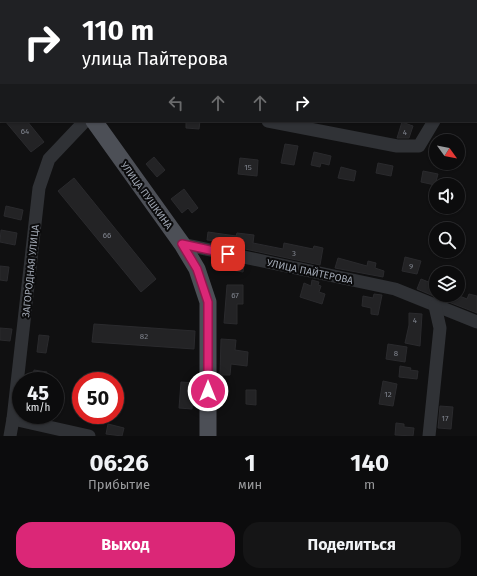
<!DOCTYPE html>
<html lang="ru">
<head>
<meta charset="utf-8">
<style>
  :root { --surface:#0c0c0d; --page:#151516; --text:#f1f3f6; --muted:#9a9b9d; --line:#2c2c2e; --accent:#db2777 }
  body { margin:0; font-family:"Fira Sans",sans-serif; background:var(--page); color:var(--text); height:100vh; display:flex; flex-direction:column; font-size:15px; white-space:nowrap }
  * { box-sizing:border-box; margin:0 }
  p { font-size:13px; color:var(--muted) }
  .icon { flex:none; width:22px; height:22px; fill:none; stroke:currentColor; stroke-width:2; stroke-linecap:round; stroke-linejoin:round }
  .map { position:relative; height:436px; overflow:hidden }
  .sheet { display:flex; flex-direction:column; background:var(--surface); flex:1 }
  .sheet>* { flex:none }
  .banner { position:absolute; left:0px; top:0px; width:477px; height:122px; box-shadow:0 1px 3px #0004,0 0 0 1px var(--line); background:#202124; color:#fff; overflow:hidden }
  .needle { width:26px; rotate:123deg }
  .buttons { position:absolute; left:429px; top:134px; display:grid; gap:8px }
  .buttons a { display:grid; place-items:center; width:36px; height:36px; border-radius:50%; background:var(--surface); box-shadow:0 1px 3px #0004,0 0 0 1px var(--line); font-size:20px }
  .speed { position:absolute; left:12px; top:372px; display:flex; gap:8px; font-size:20px; font-weight:700; text-align:center }
  .speed>* { display:grid; place-content:center; width:52px; height:52px; border-radius:50%; background:var(--surface); box-shadow:0 1px 3px #0004,0 0 0 1px var(--line); line-height:1 }
  .speed small { font-size:10px; font-weight:400 }
  .speed .limit { border:6px solid #d22; background:#fff; color:#111 }
  .pin { position:absolute; display:grid; place-items:center; width:34px; height:34px; color:#fff; margin:-17px; border-radius:8px; box-shadow:0 2px 6px #0006 }
  .me { position:absolute; width:44px; margin:-22px; rotate:0deg; stroke-linejoin:round; filter:drop-shadow(0 0 3px #0008) }
  .turn { display:flex; align-items:center; gap:14px; height:84px; padding:0 16px; font-size:18px }
  .turn .icon { width:52px; height:52px; stroke-width:2.5 }
  .turn b { display:block; font-size:28px; line-height:34px }
  .lanes { display:flex; align-items:center; height:38px; padding:0 16px; background:#0003; justify-content:center; gap:20px; direction:ltr }
  .lanes .off { opacity:.35 }
  .eta { display:flex; justify-content:space-evenly; align-items:center; height:68px; text-align:center }
  .eta b { font-size:24px; font-weight:700; line-height:28px }
  .primary-button { display:flex; gap:8px; margin-top:auto; padding:8px 16px }
  .primary-button a { flex:1; height:46px; border-radius:16px; background:var(--accent); color:#fff; font-size:16px; font-weight:700; line-height:46px; text-align:center }
  .primary-button a+a { background:var(--page); color:var(--text) }
  .map>svg:first-child { display:block }
  .building { fill:#232325; stroke:#2a2a2d }
  .lines { fill:none; stroke-linecap:round; stroke-linejoin:round }
  .minor { stroke:#303236; stroke-width:13 }
  .major { stroke:#4c4f56; stroke-width:17 }
  .route-casing { stroke:#8e194d; stroke-width:10 }
  .route { stroke:#db2777; stroke-width:7 }
  .labels { text-anchor:middle; stroke-width:4; stroke-linejoin:round; paint-order:stroke }
  .number-label { font-size:8px; fill:#80858f }
  .street-label { font-size:10px; fill:#a0a7b3; stroke:#0b0b0c }
</style>
</head>
<body>
<div class="map">
<svg width="477" height="436" viewBox="0 0 477 436">
  <rect width="100%" height="100%" fill="#101011"/>
  <g class="building">
    <polygon points="5,121 27,121 44,142 31,152"/>
    <polygon points="186,121 200,121 199,129 186,128"/>
    <polygon points="402,122 413,126 409,138 397,138"/>
    <polygon points="285,144 298,146 294,165 281,163"/>
    <polygon points="314,152 331,156 329,165 321,163 320,167 311,165"/>
    <polygon points="154,157 165,170 157,177 146,164"/>
    <polygon points="240,158 258,160 257,176 238,174"/>
    <polygon points="378,163 393,166 391,176 376,173"/>
    <polygon points="341,167 356,171 354,181 338,178"/>
    <polygon points="423,171 438,174 435,185 421,182"/>
    <polygon points="74,178 156,279 141,292 58,191"/>
    <polygon points="184,189 198,208 192,213 188,208 182,213 171,199"/>
    <polygon points="6,206 23,210 21,220 4,216"/>
    <polygon points="1,230 17,233 15,245 0,242"/>
    <polygon points="208,232 236,236 237,233 254,235 253,243 283,249 284,243 313,249 314,246 323,248 320,265 217,243 217,241 207,240"/>
    <polygon points="405,257 421,261 417,274 402,271"/>
    <polygon points="338,258 367,266 368,261 376,263 375,268 384,271 383,277 335,268"/>
    <polygon points="227,262 244,265 243,272 226,269"/>
    <polygon points="0,266 9,267 7,281 0,280"/>
    <polygon points="421,279 436,285 436,297 417,289"/>
    <polygon points="312,280 319,282 318,285 321,286 319,292 325,294 322,304 300,297 304,283 311,286"/>
    <polygon points="227,285 243,285 243,304 237,304 237,324 224,323"/>
    <polygon points="374,294 382,295 378,315 371,314 371,308 362,306 363,296 373,298"/>
    <polygon points="469,294 477,296 477,313 441,299 442,295 455,298 457,295 467,299"/>
    <polygon points="409,313 422,314 420,346 405,343 409,325"/>
    <polygon points="94,324 195,331 194,349 92,342"/>
    <polygon points="0,328 12,329 10,341 0,340"/>
    <polygon points="39,335 49,336 46,353 37,352"/>
    <polygon points="221,339 236,340 235,350 248,352 247,366 231,364 230,375 220,375"/>
    <polygon points="388,344 407,347 405,362 386,359"/>
    <polygon points="400,366 411,368 410,370 418,371 417,379 399,377"/>
    <polygon points="34,370 47,372 45,381 32,381"/>
    <polygon points="383,381 397,384 393,406 379,404"/>
    <polygon points="181,382 194,383 192,409 179,408"/>
    <polygon points="246,390 256,390 256,405 246,404"/>
    <polygon points="440,406 453,407 451,429 438,428"/>
    <polygon points="396,423 404,424 404,427 414,428 413,436 395,435"/>
    <polygon points="108,424 124,428 122,436 106,434"/>
  </g>
  <g class="lines">
    <g class="minor">
      <polyline points="98,1 98,0"/>
      <polyline points="446,1 446,0"/>
      <polyline points="268,121 397,146 419,146 434,121"/>
      <polyline points="182,244 395,289 477,322"/>
      <polyline points="13,419 89,436"/>
      <polyline points="10,436 13,419 39,188 49,159 85,121"/>
      <polyline points="429,436 440,328 435,306"/>
    </g>
    <g class="major">
      <polyline points="0,12 1,13"/>
      <polyline points="94,121 182,244 197,269 208,302 208,436"/>
    </g>
  </g>
  <g class="lines">
    <defs>
      <polyline id="route" points="208,391 208,302 197,269 182,244 228,254"/>
    </defs>
    <use href="#route" class="route-casing"/>
    <use href="#route" class="route"/>
  </g>
  <g class="labels">
    <g class="number-label">
      <text x="25" y="134">64</text>
      <text x="405" y="135">4</text>
      <text x="248" y="170">15</text>
      <text x="107" y="238">66</text>
      <text x="294" y="256">3</text>
      <text x="411" y="269">9</text>
      <text x="235" y="298">67</text>
      <text x="415" y="323">4</text>
      <text x="144" y="339">82</text>
      <text x="396" y="356">8</text>
      <text x="388" y="397">12</text>
      <text x="445" y="421">17</text>
    </g>
    <g class="street-label">
      <text transform="translate(147 195) rotate(54)" y="4">УЛИЦА ПУШКИНА</text>
      <text transform="translate(30 271) rotate(-84)" y="4">ЗАГОРОДНАЯ УЛИЦА</text>
      <text transform="translate(310 271) rotate(12)" y="4">УЛИЦА ПАЙТЕРОВА</text>
    </g>
  </g>
</svg>
<div class="buttons">
<a><svg class="needle" viewBox="-14 -14 28 28"><path d="M0-13l5 13h-10z" fill="#e53935"/><path d="M0 13l5-13h-10z" fill="#9a9b9d"/></svg></a>
<a><svg class="icon" aria-label="sound" viewBox="0 0 24 24"><path d="M4 9h4l5-4v14l-5-4H4zM17 9q2 3 0 6"/></svg></a>
<a><svg class="icon" aria-label="search" viewBox="0 0 24 24"><circle cx="10" cy="10" r="6"/><path d="M15 15l6 6"/></svg></a>
<a><svg class="icon" aria-label="layers" viewBox="0 0 24 24"><path d="M12 4l9 5-9 5-9-5zM3 14l9 5 9-5"/></svg></a>
</div>
<div class="speed"><div>45<small>km/h</small></div><div class="limit">50</div></div>
<div class="pin" style="left:228px;top:254px;background:#d93025"><svg class="icon" aria-label="arrive" viewBox="0 0 24 24"><path d="M6 21V4h12l-3 4 3 4H6"/></svg></div>
<svg class="me" style="left:208px;top:391px" viewBox="-20 -20 40 40"><circle r="17" fill="#db2777" stroke="#fff" stroke-width="3"/><path d="M0-11L8 9 0 5-8 9z" fill="#fff"/></svg>
<div class="banner">
<div class="turn"><svg class="icon" aria-label="right" viewBox="0 0 24 24"><path d="M7 20v-9h11M14 6l5 5-5 5"/></svg><div><b>110 m</b>улица Пайтерова</div></div>
<div class="lanes"><svg class="icon off" aria-label="left" viewBox="0 0 24 24"><path d="M17 20v-9H6M10 6l-5 5 5 5"/></svg><svg class="icon off" aria-label="ahead" viewBox="0 0 24 24"><path d="M12 20V5M6 11l6-6 6 6"/></svg><svg class="icon off" aria-label="ahead" viewBox="0 0 24 24"><path d="M12 20V5M6 11l6-6 6 6"/></svg><svg class="icon" aria-label="right" viewBox="0 0 24 24"><path d="M7 20v-9h11M14 6l5 5-5 5"/></svg></div>
</div>
</div>
<section class="sheet">
<div class="eta">
<div><b>06:26</b><p>Прибытие</p></div>
<div><b>1</b><p>мин</p></div>
<div><b>140</b><p>m</p></div>
</div>
<div class="primary-button"><a>Выход</a><a>Поделиться</a></div>
</section>
</body>
</html>
